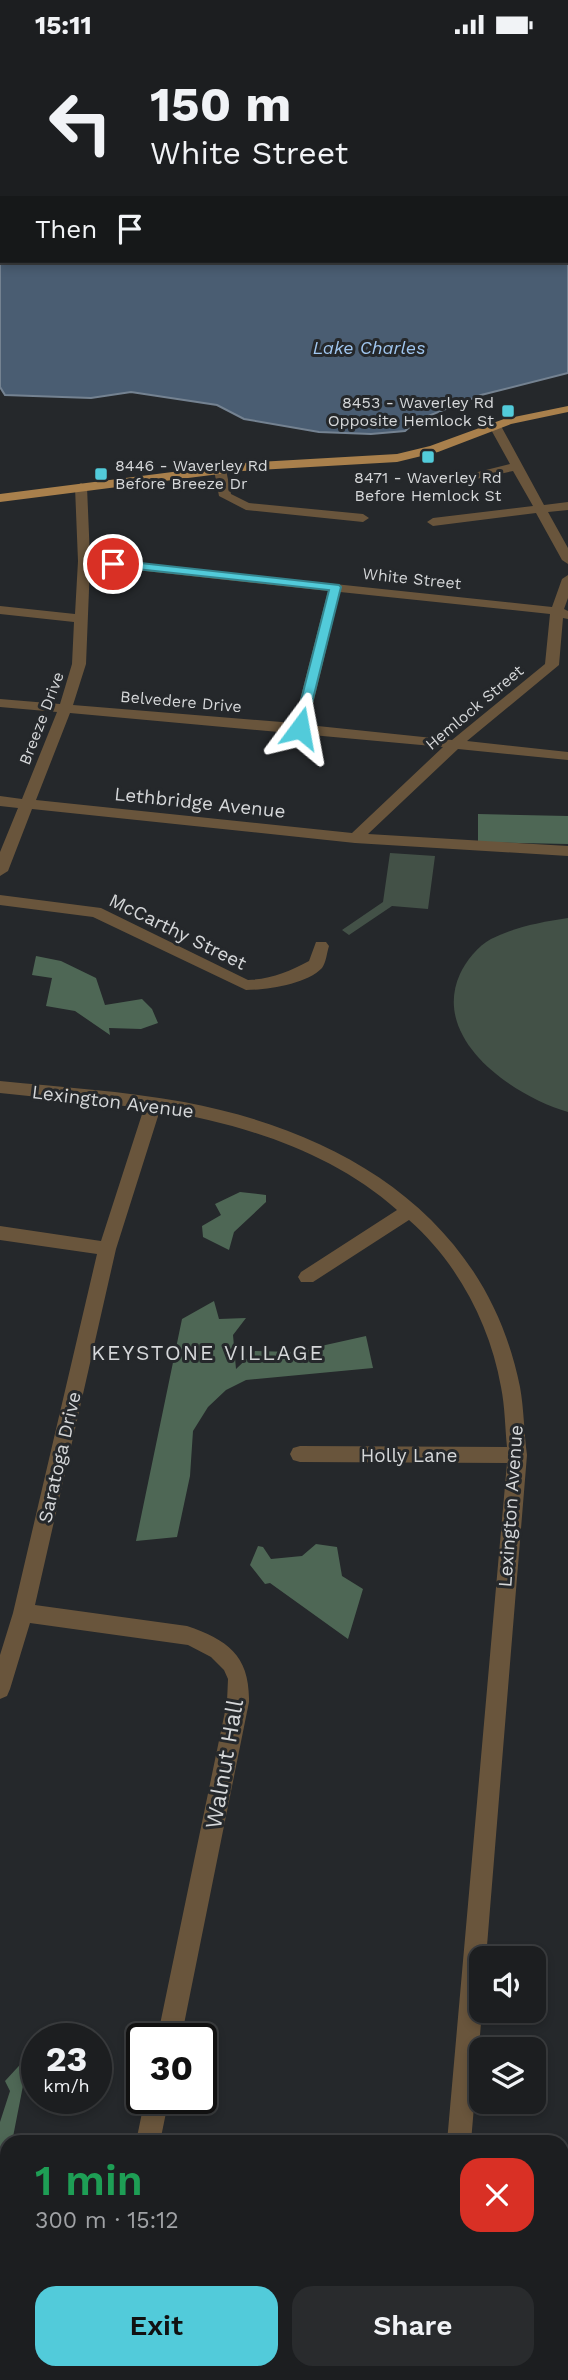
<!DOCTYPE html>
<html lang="en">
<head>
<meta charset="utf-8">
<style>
  :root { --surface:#1c1e20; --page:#292b2d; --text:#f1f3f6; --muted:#a0a2a5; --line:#3a3c3e; --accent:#52cbda }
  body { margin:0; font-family:"Work Sans",sans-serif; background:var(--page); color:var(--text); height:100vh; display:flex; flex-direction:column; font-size:26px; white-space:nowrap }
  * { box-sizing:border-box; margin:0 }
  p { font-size:23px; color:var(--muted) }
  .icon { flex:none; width:38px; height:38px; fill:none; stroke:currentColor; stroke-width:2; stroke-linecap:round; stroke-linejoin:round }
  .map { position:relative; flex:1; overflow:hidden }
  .details { position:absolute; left:0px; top:2086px; width:569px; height:245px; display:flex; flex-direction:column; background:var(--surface); border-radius:21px 21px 0 0; box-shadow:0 4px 10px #0003,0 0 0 2px var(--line) }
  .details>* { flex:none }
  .top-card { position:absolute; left:0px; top:0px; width:569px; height:214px; box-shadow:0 4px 10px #0003,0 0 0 2px var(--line); background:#1c1e20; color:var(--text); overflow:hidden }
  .buttons { position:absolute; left:469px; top:1897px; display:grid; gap:14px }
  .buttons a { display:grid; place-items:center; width:77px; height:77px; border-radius:14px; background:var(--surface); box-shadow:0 4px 10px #0003,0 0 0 2px var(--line); font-size:35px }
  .speed { position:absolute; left:21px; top:1974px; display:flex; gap:14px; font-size:35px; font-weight:700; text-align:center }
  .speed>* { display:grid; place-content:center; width:91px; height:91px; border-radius:50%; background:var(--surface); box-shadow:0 4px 10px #0003,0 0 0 2px var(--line); line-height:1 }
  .speed small { font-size:18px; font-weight:400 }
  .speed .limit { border:4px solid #111; border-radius:10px; background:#fff; color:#111 }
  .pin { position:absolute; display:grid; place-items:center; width:60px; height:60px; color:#fff; margin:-30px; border:4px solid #fff; border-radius:50%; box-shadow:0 2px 7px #0007 }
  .me { position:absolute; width:77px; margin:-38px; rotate:13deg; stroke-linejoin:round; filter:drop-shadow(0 0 5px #0008) }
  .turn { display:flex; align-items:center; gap:24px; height:147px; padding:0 35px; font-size:32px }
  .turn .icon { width:91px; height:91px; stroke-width:2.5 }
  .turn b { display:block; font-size:49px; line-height:60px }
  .then { display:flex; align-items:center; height:66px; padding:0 35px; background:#0003; gap:14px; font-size:26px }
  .round { display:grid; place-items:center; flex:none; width:74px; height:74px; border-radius:21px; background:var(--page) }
  .headline { display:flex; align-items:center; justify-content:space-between; height:119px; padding:0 35px }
  h1 { font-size:42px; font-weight:600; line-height:52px; color:#1e9e55 }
  .button { display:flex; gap:14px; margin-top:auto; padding:14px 35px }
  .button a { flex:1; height:80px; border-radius:21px; background:var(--accent); color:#111; font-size:28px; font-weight:600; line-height:80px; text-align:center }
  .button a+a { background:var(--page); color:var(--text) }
  .status { display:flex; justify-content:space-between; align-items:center; height:49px; padding:0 35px; background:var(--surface); direction:ltr }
  .status svg { height:19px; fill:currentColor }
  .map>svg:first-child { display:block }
  .green { fill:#435147 }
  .forest { fill:#4e6755 }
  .water { fill:#4a5d72; stroke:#748291; stroke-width:2 }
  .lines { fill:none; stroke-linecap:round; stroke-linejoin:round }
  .minor { fill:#69553c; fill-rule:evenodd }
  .major { fill:#a9804c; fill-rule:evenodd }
  .highway { fill:#c39151; fill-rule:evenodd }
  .route { fill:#52cbda; stroke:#35848e; stroke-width:2 }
  .poi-dot { fill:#52cbda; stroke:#25282b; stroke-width:2.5 }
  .labels { text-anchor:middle; stroke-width:6; stroke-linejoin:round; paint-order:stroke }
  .far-poi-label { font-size:16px; fill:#d5d7d9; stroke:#25282b; text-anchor:end }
  .far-street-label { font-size:16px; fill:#d5d7d9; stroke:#25282b }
  .far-water-label { font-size:18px; font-style:italic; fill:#a1c7f0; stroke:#25282b }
  .street-label { font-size:19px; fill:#d5d7d9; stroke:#25282b }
  .neighbourhood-label { font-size:21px; letter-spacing:2px; fill:#d5d7d9; stroke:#25282b }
  .near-street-label { font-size:23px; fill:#d5d7d9; stroke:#25282b }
</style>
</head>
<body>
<div class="status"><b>15:11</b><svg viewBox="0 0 49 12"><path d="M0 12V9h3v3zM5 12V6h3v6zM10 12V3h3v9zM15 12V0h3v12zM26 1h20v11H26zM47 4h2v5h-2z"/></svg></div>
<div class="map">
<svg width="568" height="2331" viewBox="0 0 568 2331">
  <rect width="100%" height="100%" fill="#25282b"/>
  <g class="green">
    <polygon points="390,804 435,807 428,860 392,857 349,886 342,881 383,853"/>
    <path d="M 568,869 L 568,1063 C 515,1048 430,991 460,925 C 466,912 478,897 491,890 C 515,878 541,873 568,869 Z"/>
  </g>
  <g class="forest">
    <polygon points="478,765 568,767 568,795 478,793"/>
    <polygon points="36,907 61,912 96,929 105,956 142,950 152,960 158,974 141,980 109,979 110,986 75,962 46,957 52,929 32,926"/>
    <polygon points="240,1143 266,1146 266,1153 234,1183 229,1201 203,1188 202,1177 221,1166 215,1155"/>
    <polygon points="214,1252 219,1270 246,1269 233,1286 236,1320 255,1302 294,1303 366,1287 373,1319 246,1331 226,1341 208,1358 193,1382 190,1427 177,1488 136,1492 182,1270"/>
    <polygon points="316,1495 337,1498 342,1527 363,1540 348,1590 270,1534 265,1535 250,1516 258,1497 263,1498 271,1510 302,1507"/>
    <polygon points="29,2006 12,2093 7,2093 7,2117 0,2152 0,2073 10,2042 5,2032"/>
  </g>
  <polygon class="water" points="568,68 568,324 481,346 418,371 405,382 371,385 319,383 244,370 217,356 131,343 91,349 5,346 0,338 0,198 2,212 567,212"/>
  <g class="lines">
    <g class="minor">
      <polygon points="491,375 501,377 544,456 568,453 568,461 548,463 568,499 568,515 562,511 536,464 433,477 427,473 433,469 533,457 513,422 452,435 446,431 510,415 489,377"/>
      <polygon points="220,417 226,421 231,445 249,454 363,465 369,469 363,473 246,461 219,447 214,421"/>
      <path d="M 81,434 L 87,438 L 90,509 L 552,558 L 562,530 L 568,526 L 568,549 L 564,560 L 568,562 L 568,570 L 563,569 L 559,616 L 467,692 L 568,703 L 568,711 L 458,700 L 368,785 L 568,797 L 568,807 L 355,794 L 32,760 L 8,822 L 0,827 L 0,803 L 18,759 L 0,757 L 0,747 L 22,750 L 57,663 L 0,658 L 0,650 L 60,655 L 72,615 L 74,573 L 0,565 L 0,557 L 75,565 L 78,512 L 75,438 ZM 90,516 L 328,542 L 294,674 L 73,656 L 86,615 ZM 340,543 L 550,565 L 545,615 L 452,691 L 308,676 ZM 70,664 L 443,698 L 352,784 L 36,751 Z"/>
      <path d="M 0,846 L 101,859 L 248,931 C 271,930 289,923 309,912 L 316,893 L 326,893 L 329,897 C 327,903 326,914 322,919 C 307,935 267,941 246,941 L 93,868 L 0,856 Z"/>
      <path d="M 0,1032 C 61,1038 123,1042 184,1053 C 344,1083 486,1168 520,1338 C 524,1360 524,1384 527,1406 L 486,1909 L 481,1909 L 482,1962 L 471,2093 L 447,2093 L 507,1414 L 300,1413 L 293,1411 L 290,1405 L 293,1399 L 300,1397 L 507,1398 C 505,1378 505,1358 501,1338 C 490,1275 457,1213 409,1171 L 313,1233 L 301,1233 L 298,1228 L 301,1223 L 397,1161 C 332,1103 245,1076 160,1061 L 116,1200 L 35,1556 L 187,1577 C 228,1591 250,1607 249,1653 L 181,1990 L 157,1990 L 227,1653 L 228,1630 L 224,1621 L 211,1608 L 188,1596 L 30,1574 L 10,1640 L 7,1647 L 0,1650 L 0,1606 L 13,1564 L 97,1205 L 0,1191 L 0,1177 L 101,1192 L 144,1059 L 0,1044 Z"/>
      <polygon points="145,2049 169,2049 160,2093 136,2093"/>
      <polygon points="88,2324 114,2324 113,2331 87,2331"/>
      <rect x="427" y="2324" width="26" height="7"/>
    </g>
    <polygon class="major" points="568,357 568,363 511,375 438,403 397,413 243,422 0,453 0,445 243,414 397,405 430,397 504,370"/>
    <g class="highway">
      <polygon points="459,0 474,0 458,2"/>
      <polygon points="515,0 530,0 514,2"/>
      <rect x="0" y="72" width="2" height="6"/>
      <rect x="0" y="89" width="2" height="6"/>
    </g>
  </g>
  <polygon class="route" points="113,511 339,536 341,538 305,682 296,682 294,679 329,541 109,517 107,515"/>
  <g class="poi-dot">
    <rect x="501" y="355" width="14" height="14" rx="3.5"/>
    <rect x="421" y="401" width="14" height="14" rx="3.5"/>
    <rect x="94" y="418" width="14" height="14" rx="3.5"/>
  </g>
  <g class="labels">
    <g class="far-poi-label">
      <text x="494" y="359">8453 - Waverley Rd<tspan x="494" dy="18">Opposite Hemlock St</tspan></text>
      <text x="115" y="422" text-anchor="start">8446 - Waverley Rd<tspan x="115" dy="18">Before Breeze Dr</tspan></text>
      <text x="428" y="434" text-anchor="middle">8471 - Waverley Rd<tspan x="428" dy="18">Before Hemlock St</tspan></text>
    </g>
    <g class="far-street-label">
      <text transform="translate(412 529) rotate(6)" y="6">White Street</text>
      <text transform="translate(181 652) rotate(5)" y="6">Belvedere Drive</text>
      <text transform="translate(474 658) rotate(-40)" y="6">Hemlock Street</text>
      <text transform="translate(41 669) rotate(-69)" y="6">Breeze Drive</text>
    </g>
    <g class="far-water-label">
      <text x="369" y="305">Lake Charles</text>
    </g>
    <g class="street-label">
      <text transform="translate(200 753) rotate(6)" y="7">Lethbridge Avenue</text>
      <text transform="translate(178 882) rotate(26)" y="7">McCarthy Street</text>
      <text transform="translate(113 1052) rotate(7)" y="7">Lexington Avenue</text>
      <text x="409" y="1413">Holly Lane</text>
      <text transform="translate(59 1408) rotate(-77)" y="7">Saratoga Drive</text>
      <text transform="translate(510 1457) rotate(-86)" y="7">Lexington Avenue</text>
    </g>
    <g class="neighbourhood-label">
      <text x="208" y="1311">KEYSTONE VILLAGE</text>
    </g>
    <g class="near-street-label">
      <text transform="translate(224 1715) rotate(-80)" y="8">Walnut Hall</text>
    </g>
  </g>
</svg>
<div class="buttons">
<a><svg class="icon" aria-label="sound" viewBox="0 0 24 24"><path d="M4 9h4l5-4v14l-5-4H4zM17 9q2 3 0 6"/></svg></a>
<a><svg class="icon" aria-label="layers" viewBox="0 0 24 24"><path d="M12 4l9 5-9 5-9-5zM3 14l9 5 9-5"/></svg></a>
</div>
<div class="speed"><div>23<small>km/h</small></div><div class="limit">30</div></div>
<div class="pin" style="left:113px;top:515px;background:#d93025"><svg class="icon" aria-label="arrive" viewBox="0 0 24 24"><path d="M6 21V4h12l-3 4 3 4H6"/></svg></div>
<svg class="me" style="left:300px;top:679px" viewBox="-20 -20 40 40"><path d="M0-17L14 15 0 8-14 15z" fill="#52cbda" stroke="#fff" stroke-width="4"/></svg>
<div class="top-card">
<div class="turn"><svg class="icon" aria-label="left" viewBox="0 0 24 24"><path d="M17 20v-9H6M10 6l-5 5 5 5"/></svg><div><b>150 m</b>White Street</div></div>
<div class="then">Then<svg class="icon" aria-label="arrive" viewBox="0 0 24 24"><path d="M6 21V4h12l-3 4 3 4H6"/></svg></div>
</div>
<section class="details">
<div class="headline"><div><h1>1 min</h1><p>300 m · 15:12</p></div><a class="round" style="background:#d93025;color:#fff"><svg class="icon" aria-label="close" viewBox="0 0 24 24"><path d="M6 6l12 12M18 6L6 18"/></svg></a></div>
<div class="button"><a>Exit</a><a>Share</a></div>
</section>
</div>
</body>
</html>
